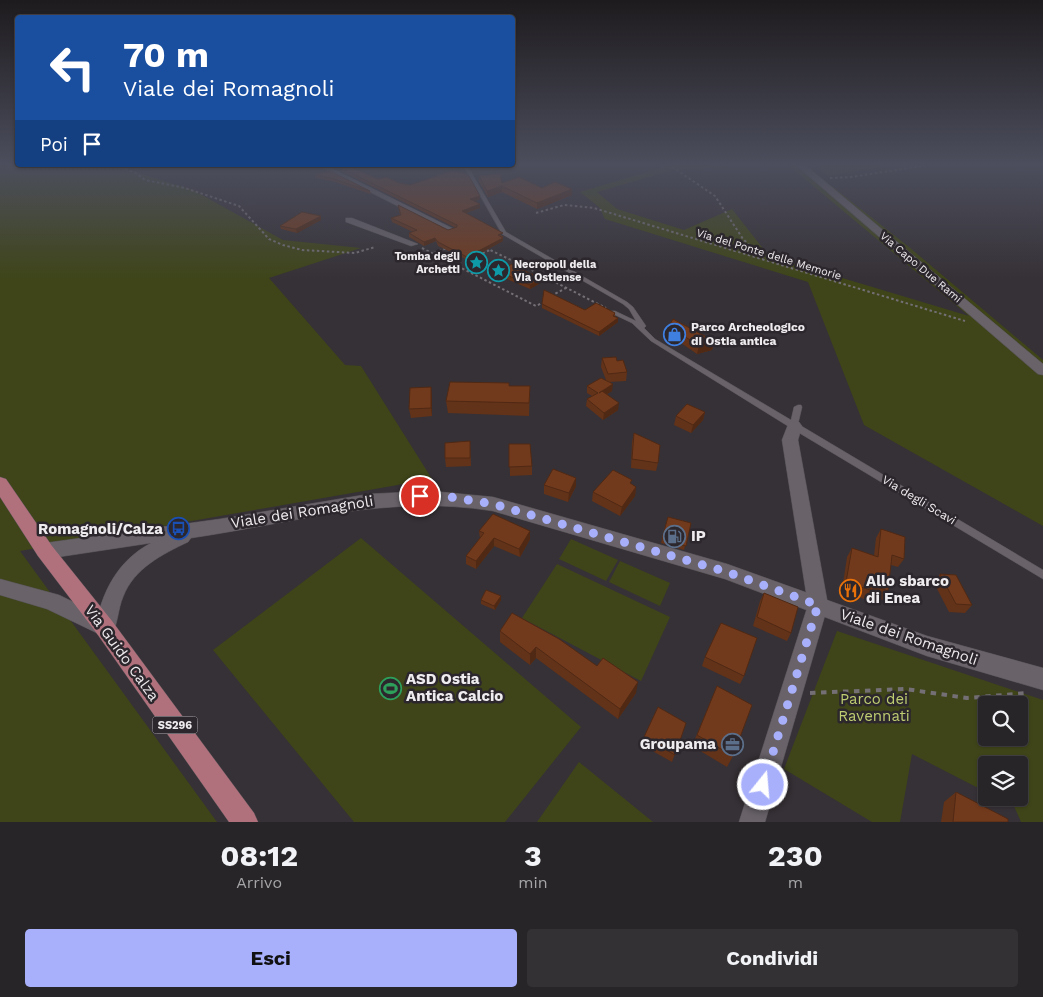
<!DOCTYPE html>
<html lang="it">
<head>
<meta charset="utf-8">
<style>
  :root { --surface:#282528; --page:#343134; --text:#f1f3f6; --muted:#a5a5a8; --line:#444245; --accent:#a8b0fc }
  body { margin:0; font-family:"Work Sans",sans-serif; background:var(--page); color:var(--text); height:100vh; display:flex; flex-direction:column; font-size:19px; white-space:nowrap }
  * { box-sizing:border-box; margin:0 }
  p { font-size:16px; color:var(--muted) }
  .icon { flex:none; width:28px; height:28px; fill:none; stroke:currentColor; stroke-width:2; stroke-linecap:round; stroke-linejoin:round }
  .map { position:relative; height:822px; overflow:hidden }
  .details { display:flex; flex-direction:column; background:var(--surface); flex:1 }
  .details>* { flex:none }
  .hud { position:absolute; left:15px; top:15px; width:500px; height:152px; border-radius:5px; box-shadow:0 1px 4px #0004,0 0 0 1px var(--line); background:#1a4fa0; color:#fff; overflow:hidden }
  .tools { position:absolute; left:978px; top:696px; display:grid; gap:10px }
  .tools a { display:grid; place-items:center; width:50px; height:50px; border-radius:5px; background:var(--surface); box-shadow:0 1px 4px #0004,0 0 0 1px var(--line); font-size:25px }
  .pin { position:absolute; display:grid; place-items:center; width:42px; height:42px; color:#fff; margin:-21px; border:2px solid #fff; border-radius:50%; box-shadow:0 1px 5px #0007 }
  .me { position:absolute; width:55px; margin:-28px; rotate:17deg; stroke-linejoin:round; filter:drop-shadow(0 0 4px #0008) }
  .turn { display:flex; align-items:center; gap:18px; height:105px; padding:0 25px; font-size:22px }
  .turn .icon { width:65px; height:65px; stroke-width:2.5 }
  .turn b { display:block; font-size:35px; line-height:42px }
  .then { display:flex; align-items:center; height:48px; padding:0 25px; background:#0003; gap:10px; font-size:19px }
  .eta { display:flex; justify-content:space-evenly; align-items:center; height:85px; text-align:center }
  .eta b { font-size:30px; font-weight:700; line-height:35px }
  .action { display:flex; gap:10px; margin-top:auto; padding:10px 25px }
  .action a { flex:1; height:58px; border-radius:5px; background:var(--accent); color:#111; font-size:20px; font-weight:700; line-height:58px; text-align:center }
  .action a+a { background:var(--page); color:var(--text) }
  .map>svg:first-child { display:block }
  .green { fill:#3f4519; fill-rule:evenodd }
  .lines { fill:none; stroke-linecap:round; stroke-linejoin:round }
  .service-casing { stroke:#545054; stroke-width:1 }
  .pedestrian-casing { stroke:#545054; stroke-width:1 }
  .minor-casing { stroke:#545054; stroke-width:1 }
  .tertiary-casing { stroke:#545054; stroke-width:1 }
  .secondary-casing { stroke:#545054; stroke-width:1 }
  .primary-casing { stroke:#545054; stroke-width:1 }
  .path-far1 { stroke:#746f74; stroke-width:2; stroke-dasharray:2.5 2.5; stroke-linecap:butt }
  .path { stroke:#746f74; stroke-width:4; stroke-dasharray:5.5 5.5; stroke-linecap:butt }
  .service { fill:#696369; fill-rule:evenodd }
  .pedestrian { fill:#696369; fill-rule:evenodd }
  .minor { fill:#696369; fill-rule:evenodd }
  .tertiary { fill:#696369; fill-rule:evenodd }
  .secondary { fill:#696369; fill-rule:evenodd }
  .primary { fill:#b0717d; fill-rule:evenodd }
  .wall { fill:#623219 }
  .shaded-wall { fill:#502914 }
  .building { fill:#723a1d; stroke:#502914 }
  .route { stroke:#a8b0fc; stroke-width:9; stroke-dasharray:0 16.2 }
  .labels { text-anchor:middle; stroke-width:5; stroke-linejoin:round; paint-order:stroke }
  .far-street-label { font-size:11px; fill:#efecef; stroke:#2c272c }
  .far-poi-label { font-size:11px; font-weight:bold; fill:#efecef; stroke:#2c272c; text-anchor:end }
  .shield { fill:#2c272c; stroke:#b4b1b4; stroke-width:1 }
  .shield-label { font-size:11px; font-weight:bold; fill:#efecef }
  .poi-label { font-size:12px; font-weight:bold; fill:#efecef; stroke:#2c272c; text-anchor:start }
  .street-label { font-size:12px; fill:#efecef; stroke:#2c272c }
  .near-street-label { font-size:15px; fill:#efecef; stroke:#2c272c }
  .near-poi-label { font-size:15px; font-weight:bold; fill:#efecef; stroke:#2c272c; text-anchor:start }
  .near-park-label { font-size:15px; fill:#becd71; stroke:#2c272c }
</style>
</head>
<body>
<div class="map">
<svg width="1043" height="822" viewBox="0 0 1043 822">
  <rect width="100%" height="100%" fill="#363136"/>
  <g class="green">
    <polygon points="0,164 113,165 193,190 283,240 361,248 269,278 345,365 361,366 432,479 20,551 217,822 0,822"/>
    <polygon points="678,164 776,164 673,170 597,192 617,209 684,230 732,209 769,256 969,316 787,164 804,164 909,247 1043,360 1043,526 864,425 808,282 605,219 599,207 580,192 667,166 679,165"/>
    <polygon points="817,164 926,164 909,167 886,166 828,176 822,171"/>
    <polygon points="361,538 581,727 505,822 354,822 213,650"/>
    <polygon points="571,539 618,560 606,581 559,559"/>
    <polygon points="620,561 670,583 660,606 609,582"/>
    <polygon points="557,564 670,617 641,681 522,618"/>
    <path d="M 837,631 L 1043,700 L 1043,822 L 1021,822 L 1014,806 L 997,798 L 1019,798 L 1019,765 L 986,765 L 986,792 L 912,754 L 900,822 L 872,822 L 784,769 ZM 986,705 L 1019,705 L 1019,738 L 986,738 Z"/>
    <polygon points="579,762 653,822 537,822"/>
  </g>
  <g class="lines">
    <defs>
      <polygon id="service" points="463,165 467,165 506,232 627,302 633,307 646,326 644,328 655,339 791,420 794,407 798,405 801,405 802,407 798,424 1043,570 1043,579 791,428 651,341 632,323 611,313 611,311 615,311 636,321 629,309 623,304 502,234"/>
      <g id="pedestrian">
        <polygon points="317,165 325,165 456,230 449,232"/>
        <polygon points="346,218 352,218 418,244 411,246 346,222"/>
      </g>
      <g id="minor">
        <polygon points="795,164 804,164 1043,364 1043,375 1038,374"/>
        <polygon points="794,421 799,422 802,426 798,440 828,605 765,822 739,822 808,605 782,440 789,422"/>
      </g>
      <polygon id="tertiary" points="0,579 59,595 108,619 111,626 108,633 101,635 47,609 0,595"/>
      <path id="secondary" d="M 431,491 L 493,497 L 727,564 L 927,636 L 1043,668 L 1043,690 L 927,656 L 725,579 L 493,511 C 389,494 293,523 191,538 L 188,542 C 163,554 134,568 123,597 C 118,609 118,623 112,635 L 105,637 L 98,635 L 95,628 C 102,592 117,561 151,543 L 45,559 L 38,556 L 36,551 L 38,546 L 45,543 L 220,519 L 369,494 Z"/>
      <polygon id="primary" points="0,477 6,479 52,546 112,621 254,813 258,822 229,822 98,635 38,556 0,497"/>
    </defs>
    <use href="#service" class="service-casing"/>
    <use href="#pedestrian" class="pedestrian-casing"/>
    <use href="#minor" class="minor-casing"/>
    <use href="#tertiary" class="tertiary-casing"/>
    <use href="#secondary" class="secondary-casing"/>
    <use href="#primary" class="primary-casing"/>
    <g class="path-far1">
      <polyline points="668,164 715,196 743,239 763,258"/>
      <polyline points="1039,164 1043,164"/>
      <polyline points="116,165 136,173 145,180 185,188 239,206 269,239 283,245 302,250 355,253 375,247"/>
      <polyline points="830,178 851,177 935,164"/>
      <polyline points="536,213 564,205 594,208 965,321"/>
      <polyline points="422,248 536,306 544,302"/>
      <polyline points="486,248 542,275"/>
      <polyline points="434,253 447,248"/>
      <polyline points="469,256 472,258 490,250"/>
      <polyline points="449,261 460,255"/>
      <polyline points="547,278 606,308"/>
      <polyline points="551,296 566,288"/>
    </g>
    <polyline class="path" points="810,693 905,689 967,698 1028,693"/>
    <use href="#service" class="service"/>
    <use href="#pedestrian" class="pedestrian"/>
    <use href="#minor" class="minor"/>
    <use href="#tertiary" class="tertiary"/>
    <use href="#secondary" class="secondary"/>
    <use href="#primary" class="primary"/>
  </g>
  <g class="wall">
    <polygon points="341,168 378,179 480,199 475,201 480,208 466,213 504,237 503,237 503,241 468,260 438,246 436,241 424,246 409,237 409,233 413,232 392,222 391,218 400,215 398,205 448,230 456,228 341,171"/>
    <polygon points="330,171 370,191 371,194 332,181 316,178 315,175"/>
    <polygon points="479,176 502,183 542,188 572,195 537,209 502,192 488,197 479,182"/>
    <polygon points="321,216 321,220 297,233 281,229 280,226"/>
    <polygon points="497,271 531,274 549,278 530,289 498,275"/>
    <polygon points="542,304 615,313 615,316 618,322 599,336 542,308"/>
    <polygon points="669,326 714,341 712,350 697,354 668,334"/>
    <polygon points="602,358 617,361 627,372 626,381 609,382 612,391 607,394 618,410 603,420 586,406 587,399 592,396 587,393 587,386 606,380 601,367"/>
    <polygon points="509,386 530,386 529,416 448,413 446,401"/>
    <polygon points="432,396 432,416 411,418 409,409"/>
    <polygon points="705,412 703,420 691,433 674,425 676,416"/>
    <polygon points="634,433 658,463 656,471 631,468 632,442"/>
    <polygon points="470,441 471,466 446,467 445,458"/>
    <polygon points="509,444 532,466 532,475 510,476"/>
    <polygon points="576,478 576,486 568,502 544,494 544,485"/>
    <polygon points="631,484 636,487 635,496 620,516 592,501 593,492"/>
    <polygon points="668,517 691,523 684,550 661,543"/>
    <polygon points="881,529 904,559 898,567 891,565 888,591 883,600 867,594 864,599 842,590 847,557 852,548 874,556 876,538"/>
    <polygon points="479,531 530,531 530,539 520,557 494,546 476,569 466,564 466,556 480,538"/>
    <polygon points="940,574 972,605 965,613 949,612 934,583"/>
    <polygon points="764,593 791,633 787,641 753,626 760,601"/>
    <polygon points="481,600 501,600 495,610 481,604"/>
    <polygon points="500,631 597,666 636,693 618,719 536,658 530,665 500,642"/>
    <polygon points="705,657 744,676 740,684 702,666"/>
    <polygon points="717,686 733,756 727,767 692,746"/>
    <polygon points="686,723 672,762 642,745 644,737"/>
    <polygon points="956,792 1008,822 941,822 944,802"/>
  </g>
  <g class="shaded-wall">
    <polygon points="502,186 502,192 488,197 487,191"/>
    <polygon points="572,189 572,195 537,209 537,203"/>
    <polygon points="480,196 480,199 471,203 470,199"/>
    <polygon points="480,204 480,208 462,214 462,211"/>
    <polygon points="321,216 321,220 297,233 296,229"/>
    <polygon points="435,238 436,241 424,246 424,242"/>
    <polygon points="503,238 503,241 468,260 467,257"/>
    <polygon points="549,275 549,278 530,289 530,285"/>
    <polygon points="618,318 618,322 599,336 599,332"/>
    <polygon points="714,341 712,350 697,354 699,346"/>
    <polygon points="613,384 612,391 598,400 599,393"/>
    <polygon points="431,387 432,396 432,416 431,408"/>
    <polygon points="619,403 618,410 603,420 604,413"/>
    <polygon points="705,412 703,420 691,433 693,425"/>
    <polygon points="576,478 576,486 568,502 569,493"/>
    <polygon points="636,487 635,496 620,516 622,507"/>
    <polygon points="530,531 530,539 520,557 519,549"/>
    <polygon points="494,538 494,546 476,569 476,561"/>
    <polygon points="501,596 501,600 495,610 494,606"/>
    <polygon points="536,647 536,658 530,665 530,654"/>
    <polygon points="638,682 636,693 618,719 620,709"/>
  </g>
  <g class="building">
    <polygon points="348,166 378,179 386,177 399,183 410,185 452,171 463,173 469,176 480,196 470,199 480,204 462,211 503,233 498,235 503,238 467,257 438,242 435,238 424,242 409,233 417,230 391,218 401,215 398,205 448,230 457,227 457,225 341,168"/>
    <polygon points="330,171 370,191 331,178 315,175"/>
    <polygon points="500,174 502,183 519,177 542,188 555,182 572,189 537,203 502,186 487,191 479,176"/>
    <polygon points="302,212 321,216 296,229 280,226"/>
    <polygon points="512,264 531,274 549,275 530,285 497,271"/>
    <polygon points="544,290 585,310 596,303 615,313 613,316 618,318 599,332 542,304"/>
    <polygon points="673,319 714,341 699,346 669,326"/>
    <polygon points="616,357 617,361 623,360 627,372 608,374 602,358"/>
    <polygon points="601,378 613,384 599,393 602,391 619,403 604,413 587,399 598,393 587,386"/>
    <polygon points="450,382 509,383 509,386 530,386 529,403 446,401"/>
    <polygon points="431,387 431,408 409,409 410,388"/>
    <polygon points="687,404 705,412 693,425 676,416"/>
    <polygon points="634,433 660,445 658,463 632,459"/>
    <polygon points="470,441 470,458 445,458 445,443"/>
    <polygon points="509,444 530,444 532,466 509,467"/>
    <polygon points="553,469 576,478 569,493 544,485"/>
    <polygon points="613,470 632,480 630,483 636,487 622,507 593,492"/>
    <polygon points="493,514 530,531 519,549 494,538 476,561 466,556 484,533 479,531"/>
    <polygon points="668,517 691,523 686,546 662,539"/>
    <polygon points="881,529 905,537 904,559 892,555 888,591 870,584 870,590 846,582 852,548 878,557"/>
    <polygon points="940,574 956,575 972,605 956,604"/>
    <polygon points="486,590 501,596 494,606 481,600"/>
    <polygon points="764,593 798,607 791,633 757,617"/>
    <polygon points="512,613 559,639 597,666 603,658 638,682 620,709 536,647 530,654 500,631"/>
    <polygon points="721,623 757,638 744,676 705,657"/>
    <polygon points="717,686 752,705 733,756 697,735"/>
    <polygon points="658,707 686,723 675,755 644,737"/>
    <polygon points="956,792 1008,819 1008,822 953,822"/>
  </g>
  <linearGradient id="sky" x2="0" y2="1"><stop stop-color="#1e1b1e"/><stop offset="0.59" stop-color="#4c4e5d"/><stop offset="1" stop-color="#4c4e5d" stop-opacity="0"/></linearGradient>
  <rect width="1043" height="279" fill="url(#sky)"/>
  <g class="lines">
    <polyline class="route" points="420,496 444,496 493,504 727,572 818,605 763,785"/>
  </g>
  <defs>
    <symbol id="sight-ring" viewBox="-11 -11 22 22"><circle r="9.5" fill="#2c272c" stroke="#0f9aa8" stroke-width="1.5"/><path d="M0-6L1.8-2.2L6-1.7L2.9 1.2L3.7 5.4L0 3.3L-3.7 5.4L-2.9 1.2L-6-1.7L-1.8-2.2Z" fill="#0f9aa8"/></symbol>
    <symbol id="shop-ring" viewBox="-11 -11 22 22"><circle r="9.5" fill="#2c272c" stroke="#3f7fe0" stroke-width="1.5"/><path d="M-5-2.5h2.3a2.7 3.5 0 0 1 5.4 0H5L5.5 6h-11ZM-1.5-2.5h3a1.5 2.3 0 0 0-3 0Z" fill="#3f7fe0"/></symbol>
    <symbol id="bus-ring" viewBox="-11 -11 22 22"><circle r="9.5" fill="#2c272c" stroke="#1a4fb4" stroke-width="1.5"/><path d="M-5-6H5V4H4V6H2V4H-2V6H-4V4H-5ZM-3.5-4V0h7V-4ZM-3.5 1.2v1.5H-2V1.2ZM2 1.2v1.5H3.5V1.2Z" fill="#1a4fb4"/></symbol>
    <symbol id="fuel-ring" viewBox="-11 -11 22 22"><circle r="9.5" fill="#2c272c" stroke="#5c6f8a" stroke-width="1.5"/><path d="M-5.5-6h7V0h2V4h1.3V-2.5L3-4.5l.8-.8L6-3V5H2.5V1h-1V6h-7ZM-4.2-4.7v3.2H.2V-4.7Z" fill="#5c6f8a"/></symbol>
    <symbol id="restaurant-ring" viewBox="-11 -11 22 22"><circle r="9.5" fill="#2c272c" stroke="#e8710a" stroke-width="1.5"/><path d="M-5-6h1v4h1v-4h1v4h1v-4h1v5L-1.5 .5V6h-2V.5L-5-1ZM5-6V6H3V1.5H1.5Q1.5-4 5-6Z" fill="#e8710a"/></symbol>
    <symbol id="stadium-ring" viewBox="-11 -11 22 22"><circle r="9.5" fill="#2c272c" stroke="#2e9e5b" stroke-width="1.5"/><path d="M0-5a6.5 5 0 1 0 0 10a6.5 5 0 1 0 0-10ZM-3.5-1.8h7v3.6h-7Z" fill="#2e9e5b"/></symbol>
    <symbol id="office-ring" viewBox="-11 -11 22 22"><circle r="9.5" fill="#2c272c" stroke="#5c6f8a" stroke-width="1.5"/><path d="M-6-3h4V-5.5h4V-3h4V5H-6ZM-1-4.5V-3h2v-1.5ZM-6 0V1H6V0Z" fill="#5c6f8a"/></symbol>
  </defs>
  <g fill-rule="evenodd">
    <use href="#sight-ring" x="464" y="250" width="25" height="25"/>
    <use href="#sight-ring" x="486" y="258" width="25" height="25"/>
    <use href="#shop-ring" x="662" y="322" width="25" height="25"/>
    <use href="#bus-ring" x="166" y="516" width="25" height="25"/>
    <use href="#fuel-ring" x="662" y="524" width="25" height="25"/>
    <use href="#restaurant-ring" x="838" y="578" width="25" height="25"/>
    <use href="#stadium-ring" x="378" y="676" width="25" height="25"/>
    <use href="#office-ring" x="720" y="732" width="25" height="25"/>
  </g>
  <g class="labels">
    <g class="far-street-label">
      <text transform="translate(769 254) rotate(17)" y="4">Via del Ponte delle Memorie</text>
      <text transform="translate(921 267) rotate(40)" y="4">Via Capo Due Rami</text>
    </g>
    <g class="far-poi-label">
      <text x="460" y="260">Tomba degli<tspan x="460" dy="13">Archetti</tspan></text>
      <text x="514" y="268" text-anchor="start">Necropoli della<tspan x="514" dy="13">Via Ostiense</tspan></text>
    </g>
    <rect class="shield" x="152.5" y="716.5" width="45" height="17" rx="4"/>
    <g class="shield-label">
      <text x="175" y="729">SS296</text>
    </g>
    <g class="poi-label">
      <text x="691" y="331">Parco Archeologico<tspan x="691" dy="14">di Ostia antica</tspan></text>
    </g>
    <g class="street-label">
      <text transform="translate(919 500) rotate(31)" y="4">Via degli Scavi</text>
    </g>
    <g class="near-street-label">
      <text transform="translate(302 512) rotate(-9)" y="5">Viale dei Romagnoli</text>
      <text transform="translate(909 637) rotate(19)" y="5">Viale dei Romagnoli</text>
      <text transform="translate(122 653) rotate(54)" y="5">Via Guido Calza</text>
    </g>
    <g class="near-poi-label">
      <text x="163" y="534" text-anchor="end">Romagnoli/Calza</text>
      <text x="691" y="541">IP</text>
      <text x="866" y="586">Allo sbarco<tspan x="866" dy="17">di Enea</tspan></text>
      <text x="406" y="684">ASD Ostia<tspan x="406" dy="17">Antica Calcio</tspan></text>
      <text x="716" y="749" text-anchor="end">Groupama</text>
    </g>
    <g class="near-park-label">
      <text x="874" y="704">Parco dei<tspan x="874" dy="17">Ravennati</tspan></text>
    </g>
  </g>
</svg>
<div class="tools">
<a><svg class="icon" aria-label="search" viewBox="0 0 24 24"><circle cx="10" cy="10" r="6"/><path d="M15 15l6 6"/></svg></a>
<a><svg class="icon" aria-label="layers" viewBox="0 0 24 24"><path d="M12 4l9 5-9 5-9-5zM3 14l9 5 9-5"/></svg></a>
</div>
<div class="pin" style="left:420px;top:496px;background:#d93025"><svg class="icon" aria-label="arrive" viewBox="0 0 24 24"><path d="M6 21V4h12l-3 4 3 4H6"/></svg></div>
<svg class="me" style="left:763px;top:785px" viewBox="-20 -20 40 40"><circle r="17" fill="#a8b0fc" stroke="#fff" stroke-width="3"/><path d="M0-11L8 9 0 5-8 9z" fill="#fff"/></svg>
<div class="hud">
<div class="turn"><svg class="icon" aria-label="left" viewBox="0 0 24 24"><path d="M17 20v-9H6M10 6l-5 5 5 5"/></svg><div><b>70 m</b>Viale dei Romagnoli</div></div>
<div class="then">Poi<svg class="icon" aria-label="arrive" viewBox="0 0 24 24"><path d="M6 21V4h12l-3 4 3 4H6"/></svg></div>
</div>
</div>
<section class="details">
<div class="eta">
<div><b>08:12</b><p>Arrivo</p></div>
<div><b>3</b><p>min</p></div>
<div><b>230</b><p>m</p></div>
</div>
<div class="action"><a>Esci</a><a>Condividi</a></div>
</section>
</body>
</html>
